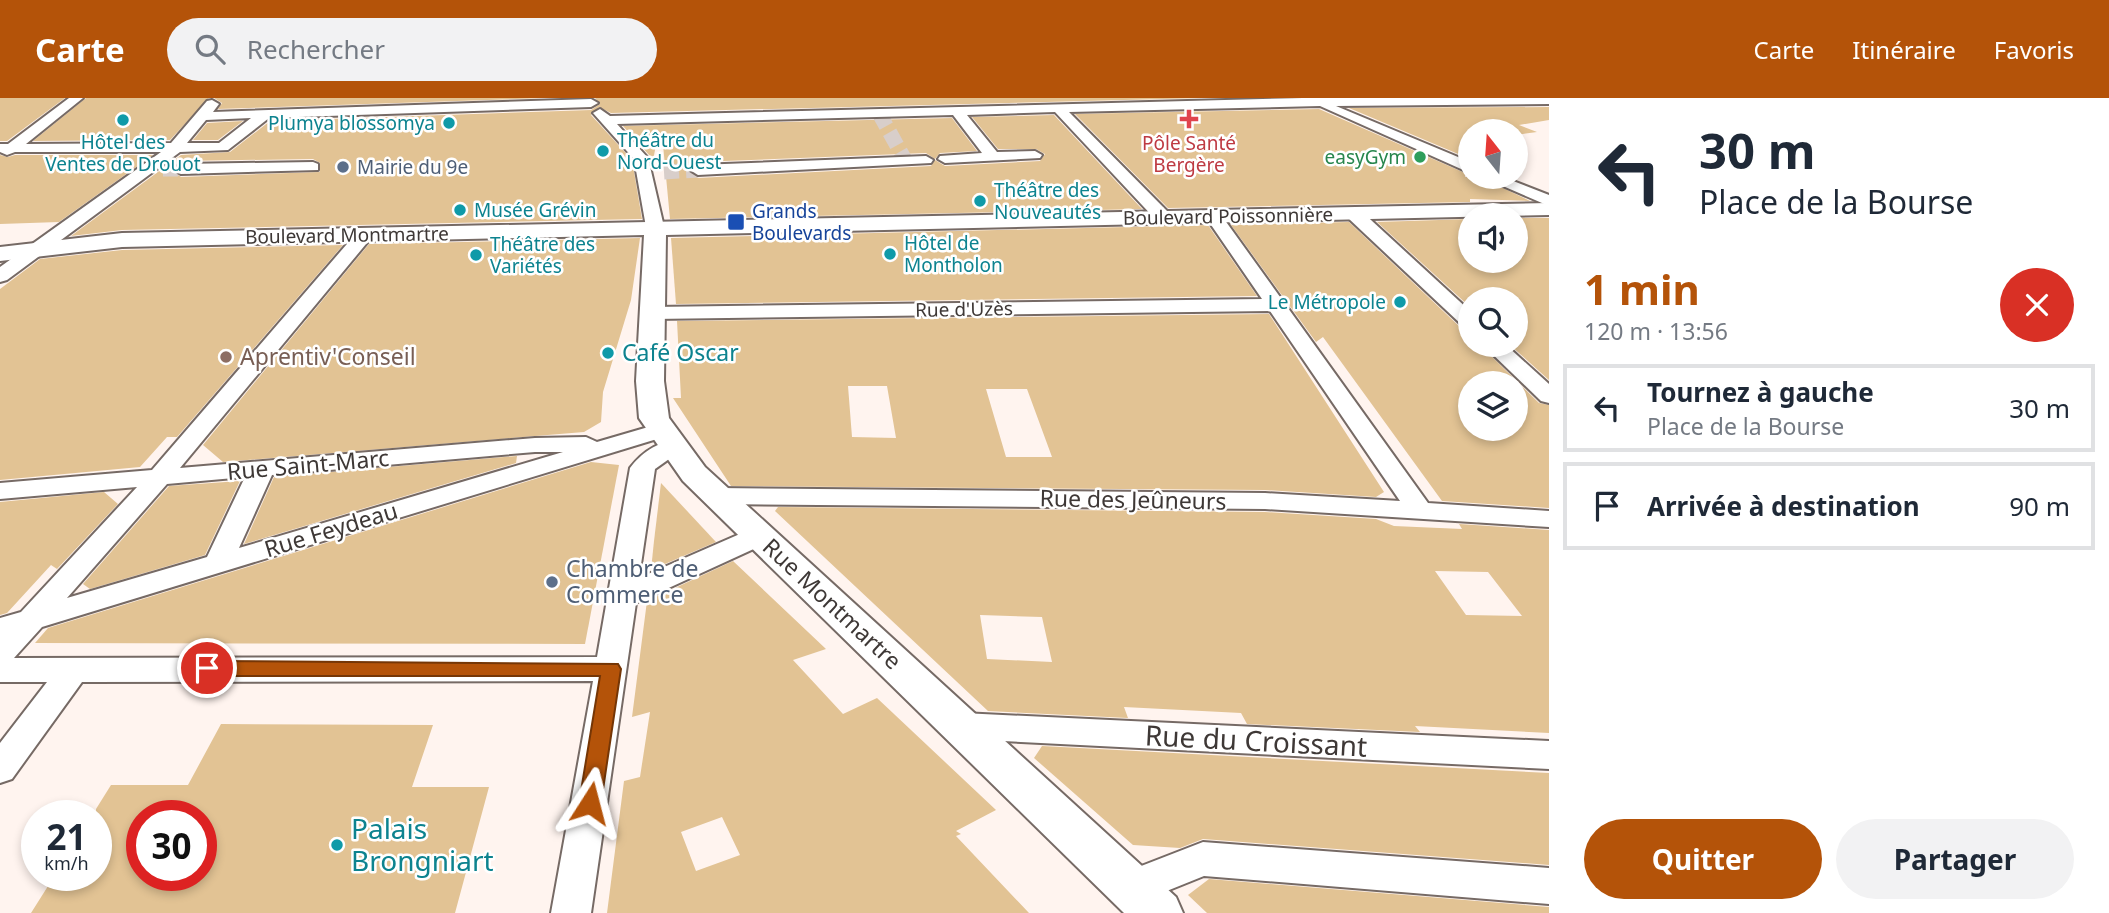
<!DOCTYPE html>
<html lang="fr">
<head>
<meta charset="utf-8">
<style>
  :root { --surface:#fff; --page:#f2f2f3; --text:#1f2937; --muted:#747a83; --line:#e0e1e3; --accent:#b45309 }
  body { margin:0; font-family:"Noto Sans",sans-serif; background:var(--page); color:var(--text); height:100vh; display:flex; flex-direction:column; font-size:26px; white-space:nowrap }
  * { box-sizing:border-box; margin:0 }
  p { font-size:23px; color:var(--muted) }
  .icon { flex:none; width:38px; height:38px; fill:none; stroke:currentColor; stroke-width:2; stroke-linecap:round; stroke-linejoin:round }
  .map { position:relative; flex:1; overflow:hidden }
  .drawer { display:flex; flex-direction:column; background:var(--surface); width:560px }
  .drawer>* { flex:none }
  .hud { background:#fff; color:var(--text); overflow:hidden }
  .needle { width:46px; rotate:343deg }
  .tools { position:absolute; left:1458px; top:21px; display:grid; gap:14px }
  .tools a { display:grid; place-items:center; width:70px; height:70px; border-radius:50%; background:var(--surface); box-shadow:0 4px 10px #0003; font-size:35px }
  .speed { position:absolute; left:21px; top:702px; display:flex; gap:14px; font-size:35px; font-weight:700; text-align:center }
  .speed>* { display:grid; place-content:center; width:91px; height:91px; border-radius:50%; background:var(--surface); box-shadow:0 4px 10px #0003; line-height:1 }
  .speed small { font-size:18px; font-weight:400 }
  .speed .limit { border:10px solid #d22; background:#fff; color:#111 }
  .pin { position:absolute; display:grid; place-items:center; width:60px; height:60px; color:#fff; margin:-30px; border:4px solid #fff; border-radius:50%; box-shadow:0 2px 7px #0007 }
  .me { position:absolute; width:77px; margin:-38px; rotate:9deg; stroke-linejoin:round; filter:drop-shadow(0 0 5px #0008) }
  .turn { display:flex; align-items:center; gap:24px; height:147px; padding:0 35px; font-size:32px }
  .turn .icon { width:91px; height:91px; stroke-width:2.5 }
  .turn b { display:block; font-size:49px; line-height:60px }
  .round { display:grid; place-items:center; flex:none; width:74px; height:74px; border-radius:37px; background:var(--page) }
  .overview { display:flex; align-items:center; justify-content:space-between; height:119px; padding:0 35px }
  h1 { font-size:42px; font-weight:700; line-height:52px; color:var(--accent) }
  .primary-button { display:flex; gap:14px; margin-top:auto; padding:14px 35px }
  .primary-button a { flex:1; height:80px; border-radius:42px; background:var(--accent); color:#fff; font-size:28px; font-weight:700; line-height:80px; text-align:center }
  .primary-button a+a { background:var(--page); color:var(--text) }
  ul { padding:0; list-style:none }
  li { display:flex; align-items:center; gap:21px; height:88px; margin:0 14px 10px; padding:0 21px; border:4px solid var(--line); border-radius:0px }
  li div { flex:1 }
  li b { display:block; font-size:26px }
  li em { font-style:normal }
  header { display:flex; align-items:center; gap:42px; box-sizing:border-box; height:98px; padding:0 35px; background:var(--accent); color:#fff }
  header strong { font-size:33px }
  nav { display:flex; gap:38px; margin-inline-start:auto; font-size:24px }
  .search { width:490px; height:63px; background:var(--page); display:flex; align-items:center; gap:18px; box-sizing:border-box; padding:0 24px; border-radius:38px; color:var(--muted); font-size:26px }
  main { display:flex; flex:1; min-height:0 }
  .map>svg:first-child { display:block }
  .building { fill:#e2c394; fill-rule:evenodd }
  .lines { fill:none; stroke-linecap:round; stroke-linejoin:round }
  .minor-tunnel { stroke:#d8ceca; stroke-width:15; stroke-dasharray:15 7; stroke-linecap:butt }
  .minor-casing { stroke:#766a65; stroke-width:4 }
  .major-casing { stroke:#766a65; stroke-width:4 }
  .minor { fill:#fff; fill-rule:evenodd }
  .major { fill:#fff; fill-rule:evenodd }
  .route { fill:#b45309; stroke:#753606; stroke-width:2 }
  .health-dot { fill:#e0444e; stroke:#fff; stroke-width:2.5 }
  .culture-dot { fill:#0f9aa8; stroke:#fff; stroke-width:2.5 }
  .leisure-dot { fill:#2e9e5b; stroke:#fff; stroke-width:2.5 }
  .service-dot { fill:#5c6f8a; stroke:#fff; stroke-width:2.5 }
  .transit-dot { fill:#1a4fb4; stroke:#fff; stroke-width:2.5 }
  .education-dot { fill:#8d6e63; stroke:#fff; stroke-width:2.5 }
  .labels { text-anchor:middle; stroke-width:5; stroke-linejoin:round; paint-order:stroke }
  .far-culture-label { font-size:19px; fill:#0d838f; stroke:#fff; text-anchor:start }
  .far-health-label { font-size:19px; fill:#be3a42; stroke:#fff }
  .far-leisure-label { font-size:19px; fill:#27864d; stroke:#fff; text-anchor:end }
  .far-service-label { font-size:19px; fill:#4e5e75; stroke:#fff; text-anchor:start }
  .far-transit-label { font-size:19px; fill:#164399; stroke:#fff; text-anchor:start }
  .far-street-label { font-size:19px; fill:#3e3836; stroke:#fff }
  .culture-label { font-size:23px; fill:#0d838f; stroke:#fff; text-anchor:start }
  .education-label { font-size:23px; fill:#785e54; stroke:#fff; text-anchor:start }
  .street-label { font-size:23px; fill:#3e3836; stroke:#fff }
  .service-label { font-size:23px; fill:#4e5e75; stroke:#fff; text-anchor:start }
  .near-street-label { font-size:28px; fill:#3e3836; stroke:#fff }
  .near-culture-label { font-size:28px; fill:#0d838f; stroke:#fff; text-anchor:start }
</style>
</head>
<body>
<header>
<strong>Carte</strong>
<div class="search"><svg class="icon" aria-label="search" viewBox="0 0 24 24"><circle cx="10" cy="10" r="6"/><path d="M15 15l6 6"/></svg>Rechercher</div>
<nav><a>Carte</a><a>Itinéraire</a><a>Favoris</a></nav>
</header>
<main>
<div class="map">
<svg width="1549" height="815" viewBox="0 0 1549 815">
  <rect width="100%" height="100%" fill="#fff4ef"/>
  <g class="building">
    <polygon points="0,0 65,0 7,43 0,43"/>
    <polygon points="86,0 209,0 170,42 33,43"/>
    <polygon points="214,0 544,0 218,11 222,5"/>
    <path d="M 595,0 L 1202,0 L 611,15 L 599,9 L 591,17 L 632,62 L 642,121 L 122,132 L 71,138 L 181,57 L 230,54 L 270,23 L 591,12 L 600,6 ZM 313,61 L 320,65 L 320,74 L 181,79 L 171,72 L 181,63 Z"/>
    <polygon points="1549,9 1549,22 1519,27 1537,34 1516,37 1516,33 1470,33 1470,56 1463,58 1349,10"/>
    <polygon points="1319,11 1465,75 1465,79 1480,79 1530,103 1470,101 1470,104 1168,110 1075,16"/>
    <polygon points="1054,17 1142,111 670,121 662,36 658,36 652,68 650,58 623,28 952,20 977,53 940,55 935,61 926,55 698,64 688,73 698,80 931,68 935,62 945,68 1040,63 1045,56 1036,51 998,51 972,19"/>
    <polygon points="243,23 218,42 193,42 207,25"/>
    <polygon points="0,57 8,59 15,57 153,57 59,124 0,126"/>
    <polygon points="1516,120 1549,120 1549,282 1510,247 1516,247 1516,201 1470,201 1470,209 1377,124 1470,121 1470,163 1516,163"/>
    <path d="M 1349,124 L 1461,230 L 1470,232 L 1470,247 L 1480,247 L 1539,305 L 1549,307 L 1549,410 L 1442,403 L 1323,239 L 1316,244 L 1231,127 ZM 1470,285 L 1516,285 L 1516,331 L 1470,331 Z"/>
    <polygon points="1208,127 1257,198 676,206 671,140"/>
    <polygon points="640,140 631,202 603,294 601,324 584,334 223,364 203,347 369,146"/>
    <polygon points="343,147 177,339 167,339 140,369 0,382 0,191 40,161 122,152"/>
    <path d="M 1269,216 L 1384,394 L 1376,399 L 1265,392 L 731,388 L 673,300 L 681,300 L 677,223 ZM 848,288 L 887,288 L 896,340 L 852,339 ZM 986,291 L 1027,291 L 1052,359 L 1006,359 Z"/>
    <polygon points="517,358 516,365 244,446 274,379"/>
    <polygon points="591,364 619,367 585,546 35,545 48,530"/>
    <polygon points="240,383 205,457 90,491 83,486 169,388"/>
    <polygon points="661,385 716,444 651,472 654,443"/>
    <polygon points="104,394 118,406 57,471 51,467 7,515 0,517 0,404"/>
    <path d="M 778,409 L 1265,414 L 1376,421 L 1394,428 L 1462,431 L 1459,426 L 1549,432 L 1549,635 L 1415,628 L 1420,634 L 1247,626 L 1241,615 L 1124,609 L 1128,620 L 988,613 L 775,413 ZM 1435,473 L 1488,474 L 1522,518 L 1466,517 ZM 980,517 L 1042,519 L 1052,564 L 987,561 Z"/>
    <path d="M 733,463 L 826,551 L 793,562 L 843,616 L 877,600 L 996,712 L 956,733 L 961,736 L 956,738 L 1029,815 L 607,815 L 624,683 L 640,679 L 650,614 L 632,619 L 647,503 ZM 722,719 L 740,757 L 696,773 L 681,734 Z"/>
    <path d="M 221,626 L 433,627 L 412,689 L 489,689 L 455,815 L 31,815 L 55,777 L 96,777 L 96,711 L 111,687 L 188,687 ZM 142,718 L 201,718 L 201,777 L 142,777 Z"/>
    <polygon points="1042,648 1549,675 1549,767 1203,741 1180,750 1133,747 1034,660"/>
    <polygon points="1209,781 1549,809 1549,815 1207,815 1188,797"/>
  </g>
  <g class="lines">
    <g class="minor-tunnel">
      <polyline points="879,15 905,62"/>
      <polyline points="163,71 181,71"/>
      <polyline points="664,74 698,72"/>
    </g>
    <defs>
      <g id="minor">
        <path d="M 69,0 L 83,0 L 26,46 L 171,45 L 207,3 L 212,2 L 219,6 L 213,14 L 591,1 L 598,5 L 591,9 L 269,20 L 228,52 L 180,54 L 7,182 L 0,184 L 0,169 L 161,54 L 15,54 L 7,57 L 0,54 L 0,46 L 8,46 ZM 251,20 L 219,45 L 187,45 L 206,22 Z"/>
        <polygon points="1303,0 1549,0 1549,6 1336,8 1470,64 1470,75 1320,8 1069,14 1169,115 1171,119 1163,124 1157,123 1055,14 967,17 997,54 1035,53 1042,57 1040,60 945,65 938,61 940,58 982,55 953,17 617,26 648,60 664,129 655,134 646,129 634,61 593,15 600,11 610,18"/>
        <polygon points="926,58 933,62 931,65 698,77 690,72 698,67"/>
        <polygon points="313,64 318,66 318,72 181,76 173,71 181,66"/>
        <polygon points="1482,79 1503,79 1549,97 1549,108"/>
        <polygon points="1353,110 1359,111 1470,213 1470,230 1463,228 1347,119 1345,115"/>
        <polygon points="1213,113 1219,114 1428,405 1549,413 1549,429 1265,411 716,406 707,404 703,398 707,392 716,390 1265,395 1400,403 1270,213 653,221 643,215 653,209 1262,201 1205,118"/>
        <path d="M 365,131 L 374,136 L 371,140 L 180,370 L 535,340 L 586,339 L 597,344 L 662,325 L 670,327 L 674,332 L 670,337 L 42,529 L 14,560 L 597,559 L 630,370 C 642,354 663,339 683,344 L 686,349 L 655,371 L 639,480 L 749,432 L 759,429 L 769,432 L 773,438 L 769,444 L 636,505 L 591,815 L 551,815 L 593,583 L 82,584 L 12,681 L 0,685 L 0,645 L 47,584 L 0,584 L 0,520 L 21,514 L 137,389 L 0,401 L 0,385 L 152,372 L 359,132 ZM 535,354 L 563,354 L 239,450 L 272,377 ZM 245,379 L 207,459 L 67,500 L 167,386 Z"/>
        <polygon points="1483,247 1506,247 1549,286 1549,305 1541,303"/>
        <polygon points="962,615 1549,643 1549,671 962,641 950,637 945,628 950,619"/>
        <polygon points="1203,744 1549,770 1549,806 1204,778 1132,807 1118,801 1113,789 1118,777"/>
      </g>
      <polygon id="major" points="1549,105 1549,117 666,137 664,283 669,320 705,369 1176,799 1183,815 1124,815 683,383 639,320 636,283 644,137 122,149 0,163 0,149 122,135"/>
    </defs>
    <use href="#minor" class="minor-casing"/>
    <use href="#major" class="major-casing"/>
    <use href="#minor" class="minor"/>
    <use href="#major" class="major"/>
  </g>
  <polygon class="route" points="207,563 618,566 621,571 601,705 597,712 590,715 582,712 579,705 600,578 207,578 198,570"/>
  <path class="health-dot" d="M1185.5 10.5h7v7h7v7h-7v7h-7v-7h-7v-7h7z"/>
  <g class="culture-dot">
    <circle cx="123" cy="22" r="7"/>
    <circle cx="449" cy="25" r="7"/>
    <circle cx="603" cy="53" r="7"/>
    <circle cx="980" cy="103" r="7"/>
    <circle cx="460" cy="112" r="7"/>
    <circle cx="890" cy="156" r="7"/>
    <circle cx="476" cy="157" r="7"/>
    <circle cx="1400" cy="204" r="7"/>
    <circle cx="608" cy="255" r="7"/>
    <circle cx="337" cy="747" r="7"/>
  </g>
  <circle class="leisure-dot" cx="1420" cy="59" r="7"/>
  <g class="service-dot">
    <circle cx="343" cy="69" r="7"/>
    <circle cx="552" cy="484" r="7"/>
  </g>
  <rect class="transit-dot" x="727" y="115" width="18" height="18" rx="3.5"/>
  <circle class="education-dot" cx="226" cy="259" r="7"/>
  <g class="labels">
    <g class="far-culture-label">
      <text x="435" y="32" text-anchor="end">Plumya blossomya</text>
      <text x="617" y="49">Théâtre du<tspan x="617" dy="22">Nord-Ouest</tspan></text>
      <text x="123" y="51" text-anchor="middle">Hôtel des<tspan x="123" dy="22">Ventes de Drouot</tspan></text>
      <text x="994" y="99">Théâtre des<tspan x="994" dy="22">Nouveautés</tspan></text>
      <text x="474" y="119">Musée Grévin</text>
      <text x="904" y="152">Hôtel de<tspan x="904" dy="22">Montholon</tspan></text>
      <text x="490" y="153">Théâtre des<tspan x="490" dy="22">Variétés</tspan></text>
      <text x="1386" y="211" text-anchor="end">Le Métropole</text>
    </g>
    <g class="far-health-label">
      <text x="1189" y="52">Pôle Santé<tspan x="1189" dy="22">Bergère</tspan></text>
    </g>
    <g class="far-leisure-label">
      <text x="1406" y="66">easyGym</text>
    </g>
    <g class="far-service-label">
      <text x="357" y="76">Mairie du 9e</text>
    </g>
    <g class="far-transit-label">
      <text x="752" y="120">Grands<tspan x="752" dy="22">Boulevards</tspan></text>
    </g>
    <g class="far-street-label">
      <text transform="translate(1228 118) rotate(-1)" y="7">Boulevard Poissonnière</text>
      <text transform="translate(347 137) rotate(-1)" y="7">Boulevard Montmartre</text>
      <text transform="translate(964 211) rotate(-1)" y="7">Rue d'Uzès</text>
    </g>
    <g class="culture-label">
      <text x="622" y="263">Café Oscar</text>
    </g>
    <g class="education-label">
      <text x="240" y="267">Aprentiv'Conseil</text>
    </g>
    <g class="street-label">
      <text transform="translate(308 367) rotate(-5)" y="8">Rue Saint-Marc</text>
      <text transform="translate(1133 402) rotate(1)" y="8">Rue des Jeûneurs</text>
      <text transform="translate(331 432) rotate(-17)" y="8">Rue Feydeau</text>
      <text transform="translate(832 506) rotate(43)" y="8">Rue Montmartre</text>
    </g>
    <g class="service-label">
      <text x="566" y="479">Chambre de<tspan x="566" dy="26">Commerce</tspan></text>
    </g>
    <g class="near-street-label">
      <text transform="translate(1256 643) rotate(3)" y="10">Rue du Croissant</text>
    </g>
    <g class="near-culture-label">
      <text x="351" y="741">Palais<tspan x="351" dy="32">Brongniart</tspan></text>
    </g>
  </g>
</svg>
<div class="tools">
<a><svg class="needle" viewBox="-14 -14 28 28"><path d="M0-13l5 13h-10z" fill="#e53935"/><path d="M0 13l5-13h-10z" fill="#747a83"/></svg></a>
<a><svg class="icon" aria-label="sound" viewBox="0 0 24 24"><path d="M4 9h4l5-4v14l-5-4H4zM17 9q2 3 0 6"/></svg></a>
<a><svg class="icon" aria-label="search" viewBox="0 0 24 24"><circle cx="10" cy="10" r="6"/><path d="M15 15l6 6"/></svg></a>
<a><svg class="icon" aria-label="layers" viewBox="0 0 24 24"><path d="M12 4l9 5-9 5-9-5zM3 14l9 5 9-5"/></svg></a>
</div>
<div class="speed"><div>21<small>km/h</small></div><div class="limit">30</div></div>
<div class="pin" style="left:207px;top:570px;background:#d93025"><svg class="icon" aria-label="arrive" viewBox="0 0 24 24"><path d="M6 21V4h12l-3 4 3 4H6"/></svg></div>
<svg class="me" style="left:590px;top:705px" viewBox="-20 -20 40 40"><path d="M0-17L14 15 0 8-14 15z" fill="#b45309" stroke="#fff" stroke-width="4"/></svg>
</div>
<section class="drawer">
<div class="hud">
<div class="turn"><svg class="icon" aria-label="left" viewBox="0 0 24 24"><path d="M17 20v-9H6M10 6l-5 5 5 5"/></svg><div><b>30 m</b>Place de la Bourse</div></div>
</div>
<div class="overview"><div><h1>1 min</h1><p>120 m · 13:56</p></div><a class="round" style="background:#d93025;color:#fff"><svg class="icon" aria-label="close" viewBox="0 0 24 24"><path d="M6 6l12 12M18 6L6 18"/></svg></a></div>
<ul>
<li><svg class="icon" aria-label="left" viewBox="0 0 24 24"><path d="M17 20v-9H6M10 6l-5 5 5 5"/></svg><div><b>Tournez à gauche</b><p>Place de la Bourse</p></div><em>30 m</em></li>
<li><svg class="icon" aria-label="arrive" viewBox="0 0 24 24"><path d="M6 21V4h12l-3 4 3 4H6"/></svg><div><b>Arrivée à destination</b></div><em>90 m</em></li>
</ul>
<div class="primary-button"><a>Quitter</a><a>Partager</a></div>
</section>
</main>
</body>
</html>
